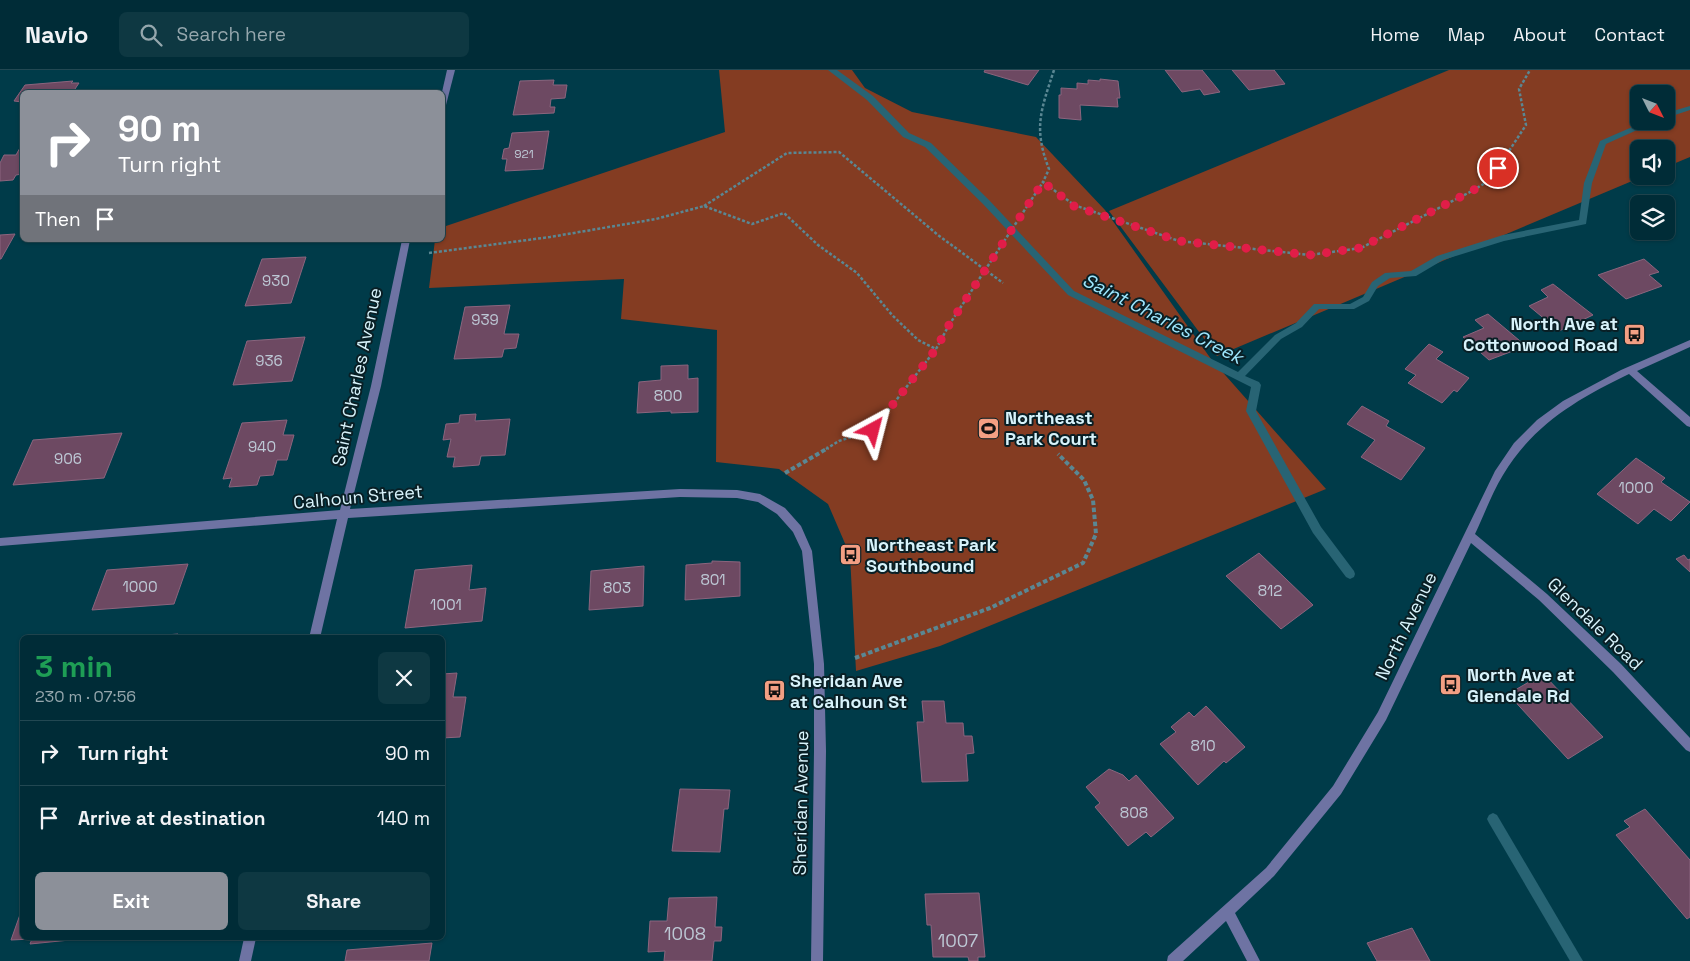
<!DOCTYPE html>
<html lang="en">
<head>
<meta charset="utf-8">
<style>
  :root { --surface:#002c37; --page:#0e3842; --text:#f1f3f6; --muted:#95a7ad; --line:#224852; --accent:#8c9099 }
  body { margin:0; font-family:"Space Grotesk",sans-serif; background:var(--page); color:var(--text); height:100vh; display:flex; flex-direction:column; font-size:19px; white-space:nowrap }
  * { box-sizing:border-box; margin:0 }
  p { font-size:16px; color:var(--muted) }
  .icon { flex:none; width:28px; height:28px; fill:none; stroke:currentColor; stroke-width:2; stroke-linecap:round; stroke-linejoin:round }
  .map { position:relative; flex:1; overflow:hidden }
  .side { position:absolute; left:20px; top:565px; width:425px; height:305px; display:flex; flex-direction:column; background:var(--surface); border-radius:8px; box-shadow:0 1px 4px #0004,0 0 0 1px var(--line) }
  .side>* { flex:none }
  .banner { position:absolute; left:20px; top:20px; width:425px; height:152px; border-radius:8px; box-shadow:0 1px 4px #0004,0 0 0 1px var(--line); background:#8c9099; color:#fff; overflow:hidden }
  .needle { width:32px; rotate:132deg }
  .tools { position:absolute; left:1630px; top:15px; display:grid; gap:10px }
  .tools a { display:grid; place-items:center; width:45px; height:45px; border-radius:8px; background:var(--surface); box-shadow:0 1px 4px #0004,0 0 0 1px var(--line); font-size:25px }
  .pin { position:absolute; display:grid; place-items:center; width:42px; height:42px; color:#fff; margin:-21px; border:2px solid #fff; border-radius:50%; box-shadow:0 1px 5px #0007 }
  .me { position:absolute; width:55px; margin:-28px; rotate:38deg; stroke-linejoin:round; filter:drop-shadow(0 0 4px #0008) }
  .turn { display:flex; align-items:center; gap:18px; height:105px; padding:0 15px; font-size:22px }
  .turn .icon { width:65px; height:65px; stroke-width:2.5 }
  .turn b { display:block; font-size:35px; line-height:42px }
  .then { display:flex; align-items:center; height:48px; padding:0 15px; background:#0003; gap:10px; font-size:19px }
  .round { display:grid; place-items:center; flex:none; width:52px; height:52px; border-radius:8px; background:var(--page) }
  .overview { display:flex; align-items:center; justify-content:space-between; height:85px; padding:0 15px }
  h1 { font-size:30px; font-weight:600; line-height:38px; color:#1e9e55 }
  .button { display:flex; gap:10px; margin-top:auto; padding:10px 15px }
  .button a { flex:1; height:58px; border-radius:8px; background:var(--accent); color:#fff; font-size:20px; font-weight:600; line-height:58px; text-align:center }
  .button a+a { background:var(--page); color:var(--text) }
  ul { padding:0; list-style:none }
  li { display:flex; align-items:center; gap:15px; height:65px; padding:0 15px; border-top:1px solid var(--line) }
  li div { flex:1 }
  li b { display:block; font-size:19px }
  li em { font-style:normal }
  header { display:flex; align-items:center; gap:30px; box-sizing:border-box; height:70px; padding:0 25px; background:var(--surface); border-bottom:1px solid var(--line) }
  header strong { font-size:24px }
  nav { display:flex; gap:28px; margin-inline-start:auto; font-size:18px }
  .search { width:350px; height:45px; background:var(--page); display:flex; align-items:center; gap:12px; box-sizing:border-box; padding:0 18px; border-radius:8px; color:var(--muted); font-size:19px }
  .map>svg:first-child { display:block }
  .green { fill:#843c22; fill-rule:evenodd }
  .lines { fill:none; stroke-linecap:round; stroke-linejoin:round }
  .stream { fill:#286474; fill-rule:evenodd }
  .building { fill:#6d4962; stroke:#8b657e }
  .path-far1 { stroke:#5a8793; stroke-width:2.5; stroke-dasharray:3 2; stroke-linecap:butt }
  .path { stroke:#5a8793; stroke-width:4; stroke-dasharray:4.5 2.5; stroke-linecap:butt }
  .minor { fill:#6e73a3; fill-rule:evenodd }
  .path-bridge { stroke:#5a8793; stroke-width:2.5; stroke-dasharray:3 2; stroke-linecap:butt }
  .route { stroke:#e11d48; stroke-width:9; stroke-dasharray:0 16.2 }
  .labels { text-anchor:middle; stroke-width:4; stroke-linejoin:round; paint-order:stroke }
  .far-number-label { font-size:12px; fill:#bdc8d5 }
  .number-label { font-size:15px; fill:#bdc8d5 }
  .poi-label { font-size:18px; font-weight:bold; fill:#d8f3fb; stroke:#091f25; text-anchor:start }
  .street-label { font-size:18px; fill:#d8f3fb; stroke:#091f25 }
  .near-number-label { font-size:18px; fill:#bdc8d5 }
  .water-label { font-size:19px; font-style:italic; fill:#9de6fd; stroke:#091f25 }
</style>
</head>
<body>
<header>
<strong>Navio</strong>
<div class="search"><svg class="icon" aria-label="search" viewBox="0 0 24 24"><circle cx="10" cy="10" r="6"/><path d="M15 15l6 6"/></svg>Search here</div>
<nav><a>Home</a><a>Map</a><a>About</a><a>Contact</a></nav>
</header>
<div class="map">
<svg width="1690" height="891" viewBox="0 0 1690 891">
  <rect width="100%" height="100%" fill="#003b49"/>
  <g class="green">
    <polygon points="719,0 852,0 865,18 912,42 1036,67 1105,140 1211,289 1326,419 940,576 856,601 850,485 828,434 779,399 716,392 717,260 621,249 624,209 429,218 435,170 442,170 443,157 725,62"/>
    <path d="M 1449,0 L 1690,0 L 1690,87 L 1666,97 L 1666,79 L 1639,79 L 1639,106 L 1644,106 L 1217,286 L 1109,141 ZM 1639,24 L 1666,24 L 1666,51 L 1639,51 Z"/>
  </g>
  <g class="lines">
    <g class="stream">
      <polygon points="828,0 837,0 873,26 909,63 931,73 989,130 1074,221 1238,302 1275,265 1296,253 1314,234 1350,234 1363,227 1372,212 1385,203 1411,201 1437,186 1503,165 1579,150 1584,113 1600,71 1646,51 1657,51 1606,74 1592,113 1586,154 1504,171 1443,190 1416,206 1390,208 1378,216 1369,231 1354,239 1319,239 1302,257 1281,269 1245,306 1259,312 1261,315 1256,341 1321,457 1354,501 1355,504 1354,507 1350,509 1346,507 1313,463 1246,341 1251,317 1068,225 983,134 925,77 903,67 867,30"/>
      <polygon points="1690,36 1690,40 1666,48 1666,43"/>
      <polygon points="1493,743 1497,745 1583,891 1570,891 1489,753 1487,749 1489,745"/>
    </g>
  </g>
  <g class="building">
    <polygon points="985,0 1039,0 1028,15 984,2"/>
    <polygon points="1165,0 1202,0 1220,22 1204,25 1200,19 1182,22"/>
    <polygon points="1232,0 1274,0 1285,14 1249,20"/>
    <polygon points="1100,9 1118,11 1120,28 1117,28 1118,37 1080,35 1081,50 1059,48 1059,25 1061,25 1061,18 1077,19 1077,13 1088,14 1088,10 1100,11"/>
    <polygon points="554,10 553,15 567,15 565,28 551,29 550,37 555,37 554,43 513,45 520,11"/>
    <polygon points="73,11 71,13 79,13 73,22 22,22 22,32 14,31 25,15"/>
    <polygon points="549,61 543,99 505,101 507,89 502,89 504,79 509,78 512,63"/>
    <polygon points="21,76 22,104 16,105 13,110 0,111 0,93 4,85 16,85"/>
    <polygon points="15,164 1,189 0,189 0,165"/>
    <polygon points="306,187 291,233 245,236 262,189"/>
    <polygon points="1644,189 1659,202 1649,205 1662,216 1626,229 1598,205"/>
    <polygon points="1553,214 1593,245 1559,261 1529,236 1548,227 1541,220"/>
    <polygon points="510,235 504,264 519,264 516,278 504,279 502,287 454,289 465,237"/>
    <polygon points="1488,244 1526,276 1489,290 1463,267 1484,258 1475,250"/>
    <polygon points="305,267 292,311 233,315 247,271"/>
    <polygon points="1429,274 1443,282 1436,289 1469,308 1457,322 1454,320 1442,333 1408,313 1416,305 1405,299"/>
    <polygon points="688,295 688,309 698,308 698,342 671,343 671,341 637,343 639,312 661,310 661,296"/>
    <polygon points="1362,336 1389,351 1386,356 1425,378 1401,410 1361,387 1375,370 1347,354"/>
    <polygon points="476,344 475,351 510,349 505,385 481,386 479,395 453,397 455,387 447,387 451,369 443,370 446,354 459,353 460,345"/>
    <polygon points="287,350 283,365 294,365 287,390 277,390 273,405 260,406 257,415 229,417 232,408 223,409 242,353"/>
    <polygon points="122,363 104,408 13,415 33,370"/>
    <polygon points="1636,388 1665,408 1661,412 1690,432 1671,451 1654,439 1638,454 1597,424"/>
    <polygon points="1259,483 1313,535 1281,559 1226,506"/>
    <polygon points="1684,485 1688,490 1690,489 1690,502 1676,489"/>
    <polygon points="712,491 740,492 740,526 685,530 686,495 712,493"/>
    <polygon points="188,494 174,534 92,540 107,500"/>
    <polygon points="472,495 469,520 486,518 482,551 405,558 415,500"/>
    <polygon points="644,496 643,536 589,540 591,501"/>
    <polygon points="178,564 177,568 129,568"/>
    <polygon points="457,603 453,627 466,627 460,667 442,668 442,604"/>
    <polygon points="1543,604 1603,667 1568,689 1508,624"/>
    <polygon points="922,631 944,631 946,653 963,653 964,666 972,666 974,683 966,684 968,711 922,712 917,652 924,652"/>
    <polygon points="1206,636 1245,677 1226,693 1224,691 1198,715 1160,674 1176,662 1171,657 1189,642 1194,647"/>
    <polygon points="1109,699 1123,705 1129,711 1136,705 1174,748 1151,767 1146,762 1128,776 1095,737 1100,733 1086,717"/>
    <polygon points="680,719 730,720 728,739 724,739 720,782 672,781"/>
    <polygon points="1645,739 1690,790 1690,847 1687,849 1616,765 1630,757 1624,751"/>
    <polygon points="979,823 985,887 978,887 978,891 969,891 968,887 933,887 931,855 927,855 925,824"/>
    <polygon points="717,827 715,857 722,857 721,871 714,871 712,891 664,891 665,881 648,882 650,851 667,851 669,828"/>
    <polygon points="22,839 22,868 81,868 80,869 30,874 32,869 11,870"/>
    <polygon points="1412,858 1430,891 1377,891 1367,873"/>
    <polygon points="432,873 429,891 345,891 347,880"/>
  </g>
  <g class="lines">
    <g class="path-far1">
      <path d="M 1054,0 C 1041,40 1033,58 1049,99 L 1043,112 L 1074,135 L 1179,171 L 1310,185 L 1361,178 L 1472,121 L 1490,110 L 1526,55 L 1519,19 L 1530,0"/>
      <polyline points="704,136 787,83 839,82 938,165 1003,213"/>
      <polyline points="429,183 550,167 656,149 704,136 752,154 784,143 818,175 857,203 892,245 918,270 936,279 949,255"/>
      <polyline points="826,379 839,371 873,360 936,279"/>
    </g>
    <g class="path">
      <polyline points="785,403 828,378"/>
      <polyline points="855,588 990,538 1083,493 1096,464 1093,430 1084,410 1058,384"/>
    </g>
    <g class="minor">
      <polygon points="447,0 455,0 446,35 442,37 442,22"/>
      <polygon points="402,170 410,170 381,316 350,439 680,419 737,420 760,424 785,438 801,456 812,481 824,594 826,681 823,891 811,891 814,681 814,594 802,481 793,462 777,444 758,432 737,428 680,427 348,448 320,568 309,568 337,449 0,476 0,468 340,440 371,316"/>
      <path d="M 1690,270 L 1690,277 L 1637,301 L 1690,347 L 1690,357 L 1687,356 L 1629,304 C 1577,329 1533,355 1503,405 C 1492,423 1484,445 1475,464 L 1547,524 L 1621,594 L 1690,668 L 1690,682 L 1686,680 L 1613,602 L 1539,530 L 1471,473 L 1386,650 L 1341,724 L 1274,806 L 1235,843 L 1260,891 L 1247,891 L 1226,851 L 1183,891 L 1167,891 L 1168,886 L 1266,798 L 1333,716 L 1378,642 L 1495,401 L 1514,373 L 1537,350 L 1563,331 L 1621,300 Z"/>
      <polygon points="244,868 256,868 251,891 239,891"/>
    </g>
    <polyline class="path-bridge" points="949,255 1043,112"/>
  </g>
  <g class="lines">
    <polyline class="route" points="873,360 936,279 949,255 1043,112 1074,136 1179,171 1310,185 1360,178 1472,121 1490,110 1498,98"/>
  </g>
  <defs>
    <symbol id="bus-square" viewBox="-11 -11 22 22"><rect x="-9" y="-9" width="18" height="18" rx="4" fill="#f39f83" stroke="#091f25"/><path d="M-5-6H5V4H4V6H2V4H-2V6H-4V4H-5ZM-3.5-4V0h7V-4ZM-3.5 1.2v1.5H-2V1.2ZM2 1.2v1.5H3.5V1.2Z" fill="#111"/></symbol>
    <symbol id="stadium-square" viewBox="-11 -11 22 22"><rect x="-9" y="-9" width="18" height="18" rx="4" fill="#f39f83" stroke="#091f25"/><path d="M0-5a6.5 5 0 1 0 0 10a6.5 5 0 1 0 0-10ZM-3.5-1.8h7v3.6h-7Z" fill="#111"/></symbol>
  </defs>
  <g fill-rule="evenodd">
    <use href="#bus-square" x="1622" y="252" width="25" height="25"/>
    <use href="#stadium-square" x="976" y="346" width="25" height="25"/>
    <use href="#bus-square" x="838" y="472" width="25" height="25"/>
    <use href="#bus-square" x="1438" y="602" width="25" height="25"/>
    <use href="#bus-square" x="762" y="608" width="25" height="25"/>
  </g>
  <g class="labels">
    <g class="far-number-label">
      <text x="524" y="88">921</text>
    </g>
    <g class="number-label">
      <text x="276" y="216">930</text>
      <text x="485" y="255">939</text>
      <text x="269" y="296">936</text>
      <text x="668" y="331">800</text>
      <text x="262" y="382">940</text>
      <text x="68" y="394">906</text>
      <text x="1636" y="423">1000</text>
      <text x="713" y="515">801</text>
      <text x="140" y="522">1000</text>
      <text x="617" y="523">803</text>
      <text x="1270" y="526">812</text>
      <text x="446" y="540">1001</text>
      <text x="1203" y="681">810</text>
      <text x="1134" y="748">808</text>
    </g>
    <g class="poi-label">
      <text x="1618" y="260" text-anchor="end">North Ave at<tspan x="1618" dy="21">Cottonwood Road</tspan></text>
      <text x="1005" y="354">Northeast<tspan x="1005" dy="21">Park Court</tspan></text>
      <text x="866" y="481">Northeast Park<tspan x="866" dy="21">Southbound</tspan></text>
      <text x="1467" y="611">North Ave at<tspan x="1467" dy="21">Glendale Rd</tspan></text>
      <text x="790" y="617">Sheridan Ave<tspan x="790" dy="21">at Calhoun St</tspan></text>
    </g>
    <g class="street-label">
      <text transform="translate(357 307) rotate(-78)" y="6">Saint Charles Avenue</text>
      <text transform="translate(358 427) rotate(-5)" y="6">Calhoun Street</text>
      <text transform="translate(1595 554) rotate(44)" y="6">Glendale Road</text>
      <text transform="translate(1406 556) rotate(-64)" y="6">North Avenue</text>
      <text transform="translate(801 733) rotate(-89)" y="6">Sheridan Avenue</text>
    </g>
    <g class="near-number-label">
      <text x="685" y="870">1008</text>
      <text x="958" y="877">1007</text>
    </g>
    <g class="water-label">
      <text transform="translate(1163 248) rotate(27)" y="7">Saint Charles Creek</text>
    </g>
  </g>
</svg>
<div class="tools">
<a><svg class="needle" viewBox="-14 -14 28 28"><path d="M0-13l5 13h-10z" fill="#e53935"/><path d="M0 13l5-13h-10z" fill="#95a7ad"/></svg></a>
<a><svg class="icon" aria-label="sound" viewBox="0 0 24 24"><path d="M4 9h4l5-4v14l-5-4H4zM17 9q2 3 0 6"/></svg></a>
<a><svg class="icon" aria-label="layers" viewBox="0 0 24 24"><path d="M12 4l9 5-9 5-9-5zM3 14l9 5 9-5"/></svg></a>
</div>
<div class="pin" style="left:1498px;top:98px;background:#d93025"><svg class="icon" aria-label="arrive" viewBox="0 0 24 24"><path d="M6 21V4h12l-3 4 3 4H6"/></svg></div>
<svg class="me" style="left:873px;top:360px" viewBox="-20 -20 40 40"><path d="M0-17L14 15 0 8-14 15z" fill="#e11d48" stroke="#fff" stroke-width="4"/></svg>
<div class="banner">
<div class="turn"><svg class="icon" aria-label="right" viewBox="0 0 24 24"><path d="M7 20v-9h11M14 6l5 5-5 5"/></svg><div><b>90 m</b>Turn right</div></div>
<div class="then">Then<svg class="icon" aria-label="arrive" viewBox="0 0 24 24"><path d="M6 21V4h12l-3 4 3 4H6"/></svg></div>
</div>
<section class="side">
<div class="overview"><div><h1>3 min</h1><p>230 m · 07:56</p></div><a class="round"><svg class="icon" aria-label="close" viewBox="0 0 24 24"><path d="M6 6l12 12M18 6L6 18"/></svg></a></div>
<ul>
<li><svg class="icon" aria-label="right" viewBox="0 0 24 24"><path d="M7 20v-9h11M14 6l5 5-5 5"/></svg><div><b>Turn right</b></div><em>90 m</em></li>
<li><svg class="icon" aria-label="arrive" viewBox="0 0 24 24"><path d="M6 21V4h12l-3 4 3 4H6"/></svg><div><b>Arrive at destination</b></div><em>140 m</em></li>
</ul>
<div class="button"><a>Exit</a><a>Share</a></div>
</section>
</div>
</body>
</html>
